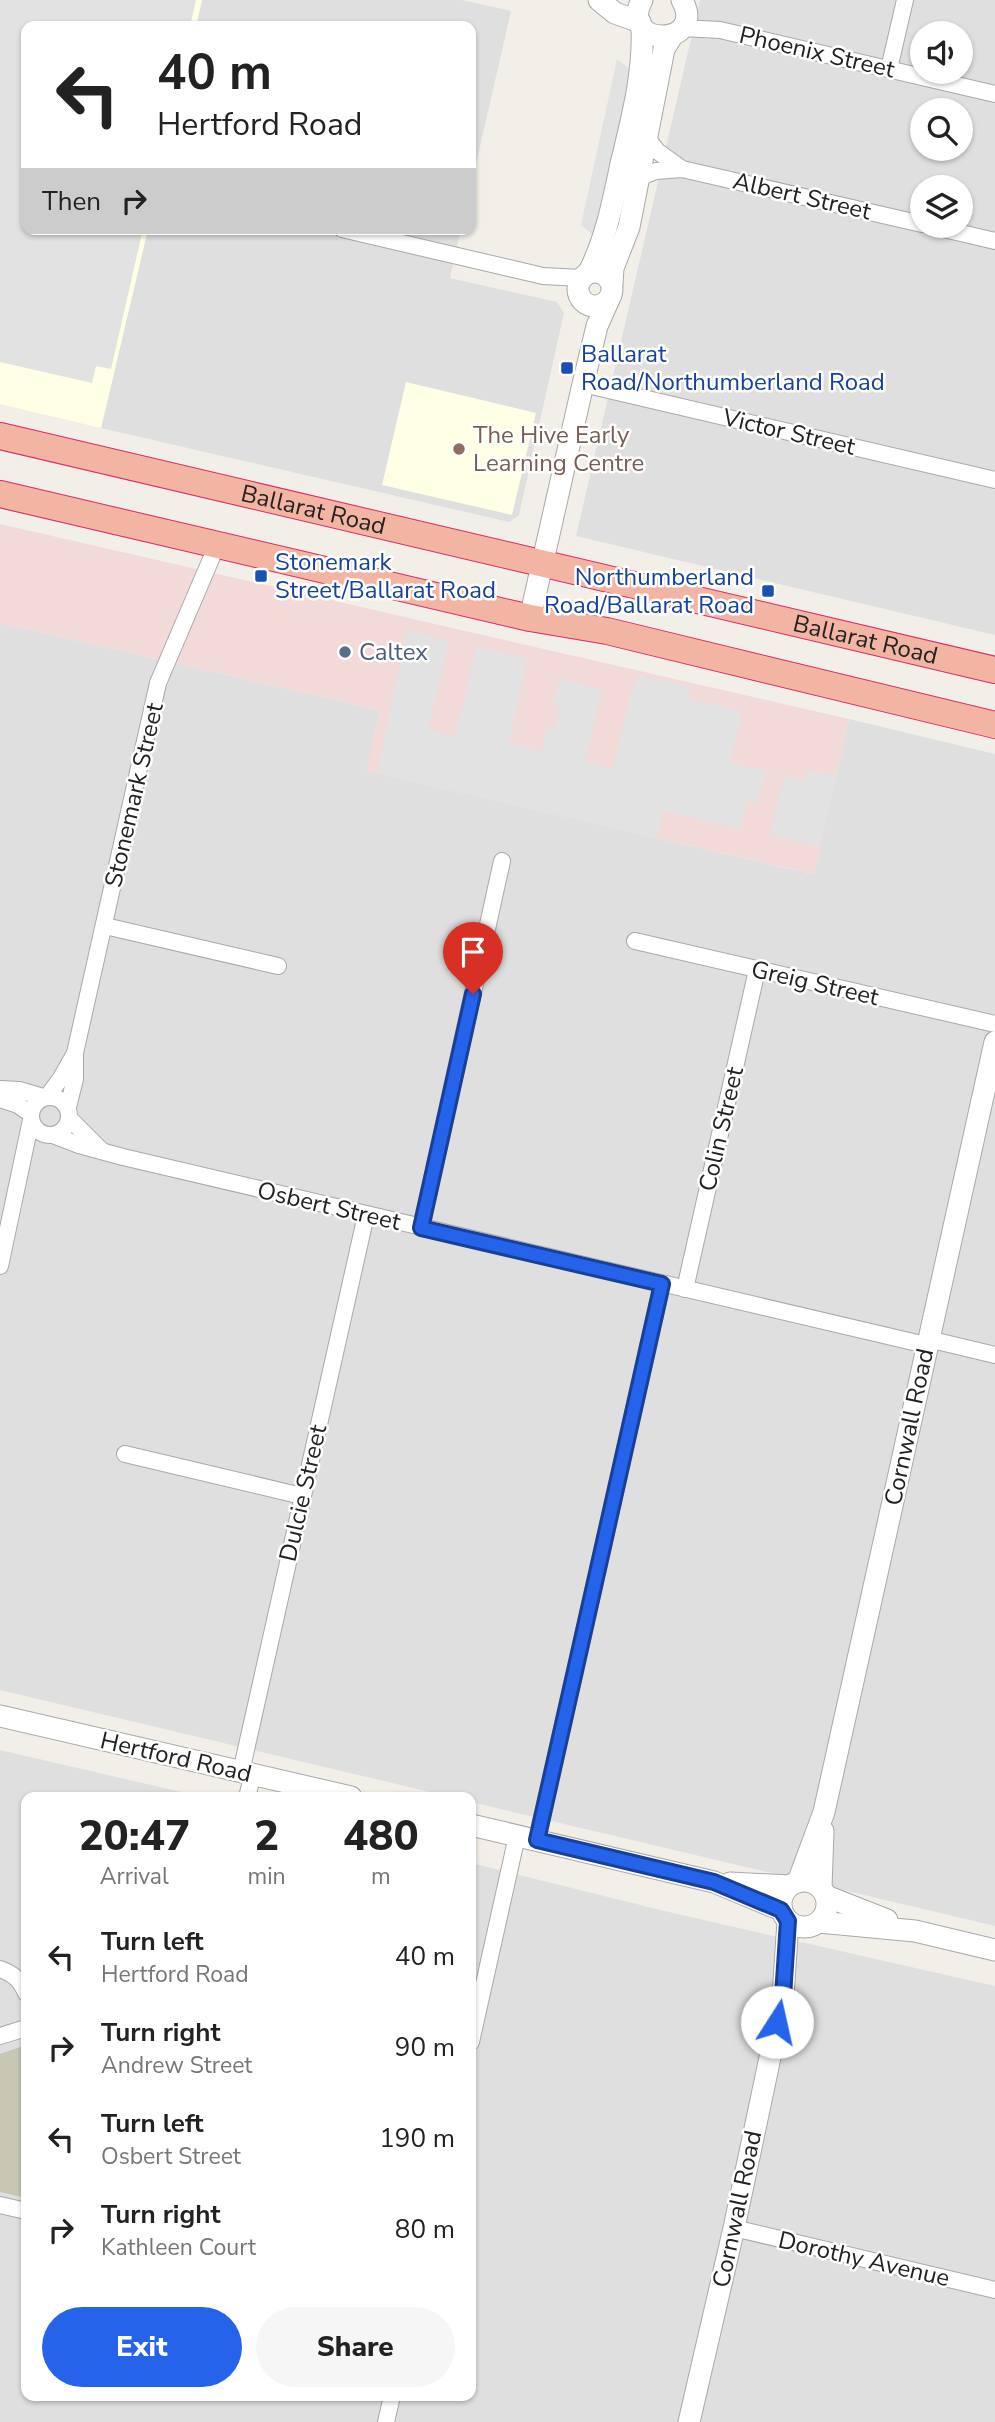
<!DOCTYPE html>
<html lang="en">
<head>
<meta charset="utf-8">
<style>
  :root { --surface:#fff; --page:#f6f6f6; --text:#222; --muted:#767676; --accent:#2563eb }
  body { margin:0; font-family:"Nunito Sans",sans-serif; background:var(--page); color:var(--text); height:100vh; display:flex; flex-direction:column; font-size:26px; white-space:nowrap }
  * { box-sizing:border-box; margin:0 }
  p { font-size:23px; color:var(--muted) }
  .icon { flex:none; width:38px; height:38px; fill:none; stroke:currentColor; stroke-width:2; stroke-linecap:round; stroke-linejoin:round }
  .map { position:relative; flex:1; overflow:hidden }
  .drawer { position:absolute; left:21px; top:1792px; width:455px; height:609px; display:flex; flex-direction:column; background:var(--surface); border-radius:14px; box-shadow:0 2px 5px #0004 }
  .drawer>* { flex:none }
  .guide { position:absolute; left:21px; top:21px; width:455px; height:214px; border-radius:14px; box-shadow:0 2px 5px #0004; background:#fff; color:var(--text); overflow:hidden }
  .buttons { position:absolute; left:910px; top:21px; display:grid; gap:14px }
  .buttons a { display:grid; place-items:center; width:63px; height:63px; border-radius:50%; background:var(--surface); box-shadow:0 2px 5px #0004; font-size:35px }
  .pin { position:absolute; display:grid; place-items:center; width:60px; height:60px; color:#fff; margin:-72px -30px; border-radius:50% 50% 50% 0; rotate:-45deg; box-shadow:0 0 7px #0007 }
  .pin .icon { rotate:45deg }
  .me { position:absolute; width:77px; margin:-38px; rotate:10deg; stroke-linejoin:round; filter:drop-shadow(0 0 5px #0008) }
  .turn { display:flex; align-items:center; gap:24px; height:147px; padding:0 21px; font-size:32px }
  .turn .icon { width:91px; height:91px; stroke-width:2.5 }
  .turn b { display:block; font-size:49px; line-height:60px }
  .then { display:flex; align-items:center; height:66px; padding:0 21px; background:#0003; gap:14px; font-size:26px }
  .eta { display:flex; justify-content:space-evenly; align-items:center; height:119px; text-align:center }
  .eta b { font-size:42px; font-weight:800; line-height:49px }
  .action { display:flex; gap:14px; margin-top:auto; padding:14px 21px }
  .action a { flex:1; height:80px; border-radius:42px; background:var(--accent); color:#fff; font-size:28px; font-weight:800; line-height:80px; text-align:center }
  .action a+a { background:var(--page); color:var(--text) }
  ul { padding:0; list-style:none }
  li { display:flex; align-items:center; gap:21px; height:91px; padding:0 21px }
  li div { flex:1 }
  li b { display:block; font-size:26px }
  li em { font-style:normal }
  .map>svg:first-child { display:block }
  .residential { fill:#e0dfdf; fill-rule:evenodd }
  .commercial { fill:#f2dad9 }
  .education { fill:#ffffe5 }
  .construction { fill:#c7c7b4 }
  .parking { fill:#e2e2e2 }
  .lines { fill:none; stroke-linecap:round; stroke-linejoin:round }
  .minor-casing { stroke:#a9a9a9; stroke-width:18 }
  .tertiary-casing { stroke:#a9a9a9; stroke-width:23 }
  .trunk-casing { stroke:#dc2a67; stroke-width:28 }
  .minor { stroke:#fff; stroke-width:16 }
  .tertiary { stroke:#fff; stroke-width:21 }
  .trunk { stroke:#f2b4a3; stroke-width:26 }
  .route-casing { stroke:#184099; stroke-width:18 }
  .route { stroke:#2563eb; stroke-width:12 }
  .transit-dot { fill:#1a4fb4; stroke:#fff; stroke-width:2.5 }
  .education-dot { fill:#8d6e63; stroke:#fff; stroke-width:2.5 }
  .service-dot { fill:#5c6f8a; stroke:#fff; stroke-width:2.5 }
  .labels { text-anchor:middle; stroke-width:5; stroke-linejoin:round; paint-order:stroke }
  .street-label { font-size:24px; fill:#222; stroke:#fff }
  .transit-label { font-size:24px; fill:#164399; stroke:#fff; text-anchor:start }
  .education-label { font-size:24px; fill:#785e54; stroke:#fff; text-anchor:start }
  .service-label { font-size:24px; fill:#4e5e75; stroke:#fff; text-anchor:start }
</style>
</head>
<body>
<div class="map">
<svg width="995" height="2422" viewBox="0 0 995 2422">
  <rect width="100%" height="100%" fill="#f2efe9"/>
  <g class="residential">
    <polygon points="202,0 462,0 511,11 471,186 471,26 196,26"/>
    <path d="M 700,0 L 995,0 L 995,635 L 576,536 ZM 922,33 L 961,33 L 961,72 L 922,72 ZM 922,110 L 961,110 L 961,149 L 922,149 ZM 922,187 L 961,187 L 961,226 L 922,226 Z"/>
    <polygon points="148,229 461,229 450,278 557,302 564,313 519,515 509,522 101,428"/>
    <polygon points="0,623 380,710 367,771 813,874 849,719 995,754 995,1926 471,1802 471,1797 451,1797 0,1690"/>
    <polygon points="0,1750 203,1797 26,1797 26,2396 471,2396 471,1863 673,1913 995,1986 995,2422 0,2422"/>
  </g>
  <polygon class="commercial" points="0,524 849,719 814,874 366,771 380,710 0,623"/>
  <g class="education">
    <polygon points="0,0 202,0 196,26 26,26 26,229 148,229 101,428 0,404"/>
    <polygon points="406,382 536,413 512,515 382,485"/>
  </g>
  <polygon class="construction" points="26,2045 26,2198 0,2192 0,2054"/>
  <g class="parking">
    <polygon points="0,0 196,0 190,26 26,26 26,229 143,229 111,369 96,366 92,383 0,362"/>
    <polygon points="617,59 633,72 596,238 581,225"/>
    <polygon points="407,630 449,641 428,730 455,736 477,647 527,658 509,743 542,751 547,728 555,729 560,707 553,705 560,679 602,690 585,762 613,769 630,696 639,675 691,687 688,699 742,711 730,763 765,771 758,803 747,801 741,829 662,811 657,838 377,773"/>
    <polygon points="807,771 836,775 820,846 770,835 784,776 804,781"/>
  </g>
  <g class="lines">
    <defs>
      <g id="minor">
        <polyline points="682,28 720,30 995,94"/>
        <polyline points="889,69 905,0"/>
        <polyline points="648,139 657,151 682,169"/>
        <polyline points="640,177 656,171 682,169 922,224"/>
        <polyline points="931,226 995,241"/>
        <polyline points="342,229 543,276 581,278"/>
        <polyline points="583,384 995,480"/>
        <polyline points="105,926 278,966"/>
        <polyline points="635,941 995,1024"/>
        <polyline points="0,1089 19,1090 43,1097"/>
        <circle cx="50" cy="1116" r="19"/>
        <polyline points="47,1097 61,1078 74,1055"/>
        <polyline points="0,1099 18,1105 31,1114"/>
        <polyline points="68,1107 75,1079 75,1053 158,683 217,545"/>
        <polyline points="70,1119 101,1150"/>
        <polyline points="53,1135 79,1145 123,1157 926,1345"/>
        <polyline points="421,1228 502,861"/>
        <polyline points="0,1266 31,1120"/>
        <polyline points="685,1289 757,970"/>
        <polyline points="928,1339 995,1355"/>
        <polyline points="125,1454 302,1496"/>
        <polyline points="241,1772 366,1215"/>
        <polyline points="247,1797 253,1774"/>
        <polyline points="537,1840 662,1284"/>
        <path d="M 0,1969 C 14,1974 20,1980 26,1993"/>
        <polyline points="0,2036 26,2028"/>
        <polyline points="471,2042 517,1836"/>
        <polyline points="0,2205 26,2211"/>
        <polyline points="734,2228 995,2290"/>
        <polyline points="386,2422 392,2396"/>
      </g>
      <g id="tertiary">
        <polyline points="599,0 615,13 640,22"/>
        <path d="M 642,0 C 617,48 708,48 682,0"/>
        <circle cx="595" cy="289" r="17"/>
        <path d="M 589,272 C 606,238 613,202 621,164 C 632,118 644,74 642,27"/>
        <polyline points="612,284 613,268 629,227 664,49 672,36"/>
        <polyline points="530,618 583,384 597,326 609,299"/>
        <polyline points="0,1716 351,1797"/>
        <polyline points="471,1825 714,1882 781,1910"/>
        <circle cx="804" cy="1904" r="23"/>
        <polyline points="798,1882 824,1812 995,1042"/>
        <polyline points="730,1883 789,1886"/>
        <polyline points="821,1888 823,1831"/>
        <polyline points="826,1896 887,1920"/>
        <polyline points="819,1922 915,1931 995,1950"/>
        <polyline points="689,2422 734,2228 783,1996 788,1921"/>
      </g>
      <g id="trunk">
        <path id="s1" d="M 0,436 L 995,670"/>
        <polyline points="0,494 530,618 607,631 995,725"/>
      </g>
    </defs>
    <use href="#minor" class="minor-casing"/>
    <use href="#tertiary" class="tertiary-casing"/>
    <use href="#trunk" class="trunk-casing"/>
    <use href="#minor" class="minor"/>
    <use href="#tertiary" class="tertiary"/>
    <use href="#trunk" class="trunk"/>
  </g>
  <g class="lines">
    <defs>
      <polyline id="route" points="473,994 421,1228 662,1284 537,1840 714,1882 781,1910 788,1921 783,1996 777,2022"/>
    </defs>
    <use href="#route" class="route-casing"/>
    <use href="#route" class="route"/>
  </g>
  <g class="transit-dot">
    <rect x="560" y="361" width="14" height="14" rx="3.5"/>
    <rect x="254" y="569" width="14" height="14" rx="3.5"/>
    <rect x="761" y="584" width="14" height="14" rx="3.5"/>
  </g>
  <circle class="education-dot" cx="459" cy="449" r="7"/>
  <circle class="service-dot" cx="345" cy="652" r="7"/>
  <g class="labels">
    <g class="street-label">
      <text transform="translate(817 52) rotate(13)" y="8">Phoenix Street</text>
      <text transform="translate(802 196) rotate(13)" y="8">Albert Street</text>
      <text transform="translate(789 432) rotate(13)" y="8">Victor Street</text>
      <text dy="8" stroke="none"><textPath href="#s1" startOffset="322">Ballarat Road</textPath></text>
      <text dy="8" stroke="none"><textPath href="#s1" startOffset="889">Ballarat Road</textPath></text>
      <text transform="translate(134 795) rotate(-77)" y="8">Stonemark Street</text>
      <text transform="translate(815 983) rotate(13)" y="8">Greig Street</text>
      <text transform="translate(721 1129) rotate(-77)" y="8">Colin Street</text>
      <text transform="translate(329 1206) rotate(13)" y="8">Osbert Street</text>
      <text transform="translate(909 1427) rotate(-78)" y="8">Cornwall Road</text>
      <text transform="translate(303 1493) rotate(-77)" y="8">Dulcie Street</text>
      <text transform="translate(176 1757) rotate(13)" y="8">Hertford Road</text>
      <text transform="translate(737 2209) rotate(-78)" y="8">Cornwall Road</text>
      <text transform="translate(864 2259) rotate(13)" y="8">Dorothy Avenue</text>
    </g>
    <g class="transit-label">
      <text x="581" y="362">Ballarat<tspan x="581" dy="28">Road/Northumberland Road</tspan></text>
      <text x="275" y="570">Stonemark<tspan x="275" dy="28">Street/Ballarat Road</tspan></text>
      <text x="754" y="585" text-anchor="end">Northumberland<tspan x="754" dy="28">Road/Ballarat Road</tspan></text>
    </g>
    <g class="education-label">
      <text x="473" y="443">The Hive Early<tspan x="473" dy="28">Learning Centre</tspan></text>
    </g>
    <g class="service-label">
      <text x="359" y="660">Caltex</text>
    </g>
  </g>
</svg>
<div class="buttons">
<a><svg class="icon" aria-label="sound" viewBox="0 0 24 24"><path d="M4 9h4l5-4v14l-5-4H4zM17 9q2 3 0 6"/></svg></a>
<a><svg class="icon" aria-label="search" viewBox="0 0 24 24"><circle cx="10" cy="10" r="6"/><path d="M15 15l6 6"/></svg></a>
<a><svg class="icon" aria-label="layers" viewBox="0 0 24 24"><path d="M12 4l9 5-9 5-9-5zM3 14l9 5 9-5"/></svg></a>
</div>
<div class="pin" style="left:473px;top:994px;background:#d93025"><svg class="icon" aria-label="arrive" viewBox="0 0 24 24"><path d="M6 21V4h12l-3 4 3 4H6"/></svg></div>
<svg class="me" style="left:777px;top:2022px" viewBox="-20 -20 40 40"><circle r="19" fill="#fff"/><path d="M0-13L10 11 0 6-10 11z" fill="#2563eb"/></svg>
<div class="guide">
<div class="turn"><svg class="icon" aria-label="left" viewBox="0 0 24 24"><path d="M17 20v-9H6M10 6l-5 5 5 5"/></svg><div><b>40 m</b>Hertford Road</div></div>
<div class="then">Then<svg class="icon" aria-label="right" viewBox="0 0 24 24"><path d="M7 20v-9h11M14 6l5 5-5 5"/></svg></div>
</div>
<section class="drawer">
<div class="eta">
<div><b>20:47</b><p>Arrival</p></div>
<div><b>2</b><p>min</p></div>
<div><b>480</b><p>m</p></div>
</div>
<ul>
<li><svg class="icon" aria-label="left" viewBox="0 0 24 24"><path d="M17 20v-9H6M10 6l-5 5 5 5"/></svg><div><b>Turn left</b><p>Hertford Road</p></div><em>40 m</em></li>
<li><svg class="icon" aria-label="right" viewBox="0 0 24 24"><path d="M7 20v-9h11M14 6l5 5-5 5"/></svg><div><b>Turn right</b><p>Andrew Street</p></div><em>90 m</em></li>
<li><svg class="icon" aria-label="left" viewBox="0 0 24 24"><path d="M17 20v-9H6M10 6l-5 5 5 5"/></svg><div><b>Turn left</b><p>Osbert Street</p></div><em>190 m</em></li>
<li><svg class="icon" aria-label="right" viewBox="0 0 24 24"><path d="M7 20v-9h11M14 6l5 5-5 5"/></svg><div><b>Turn right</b><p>Kathleen Court</p></div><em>80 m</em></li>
</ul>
<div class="action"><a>Exit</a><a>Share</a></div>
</section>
</div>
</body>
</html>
